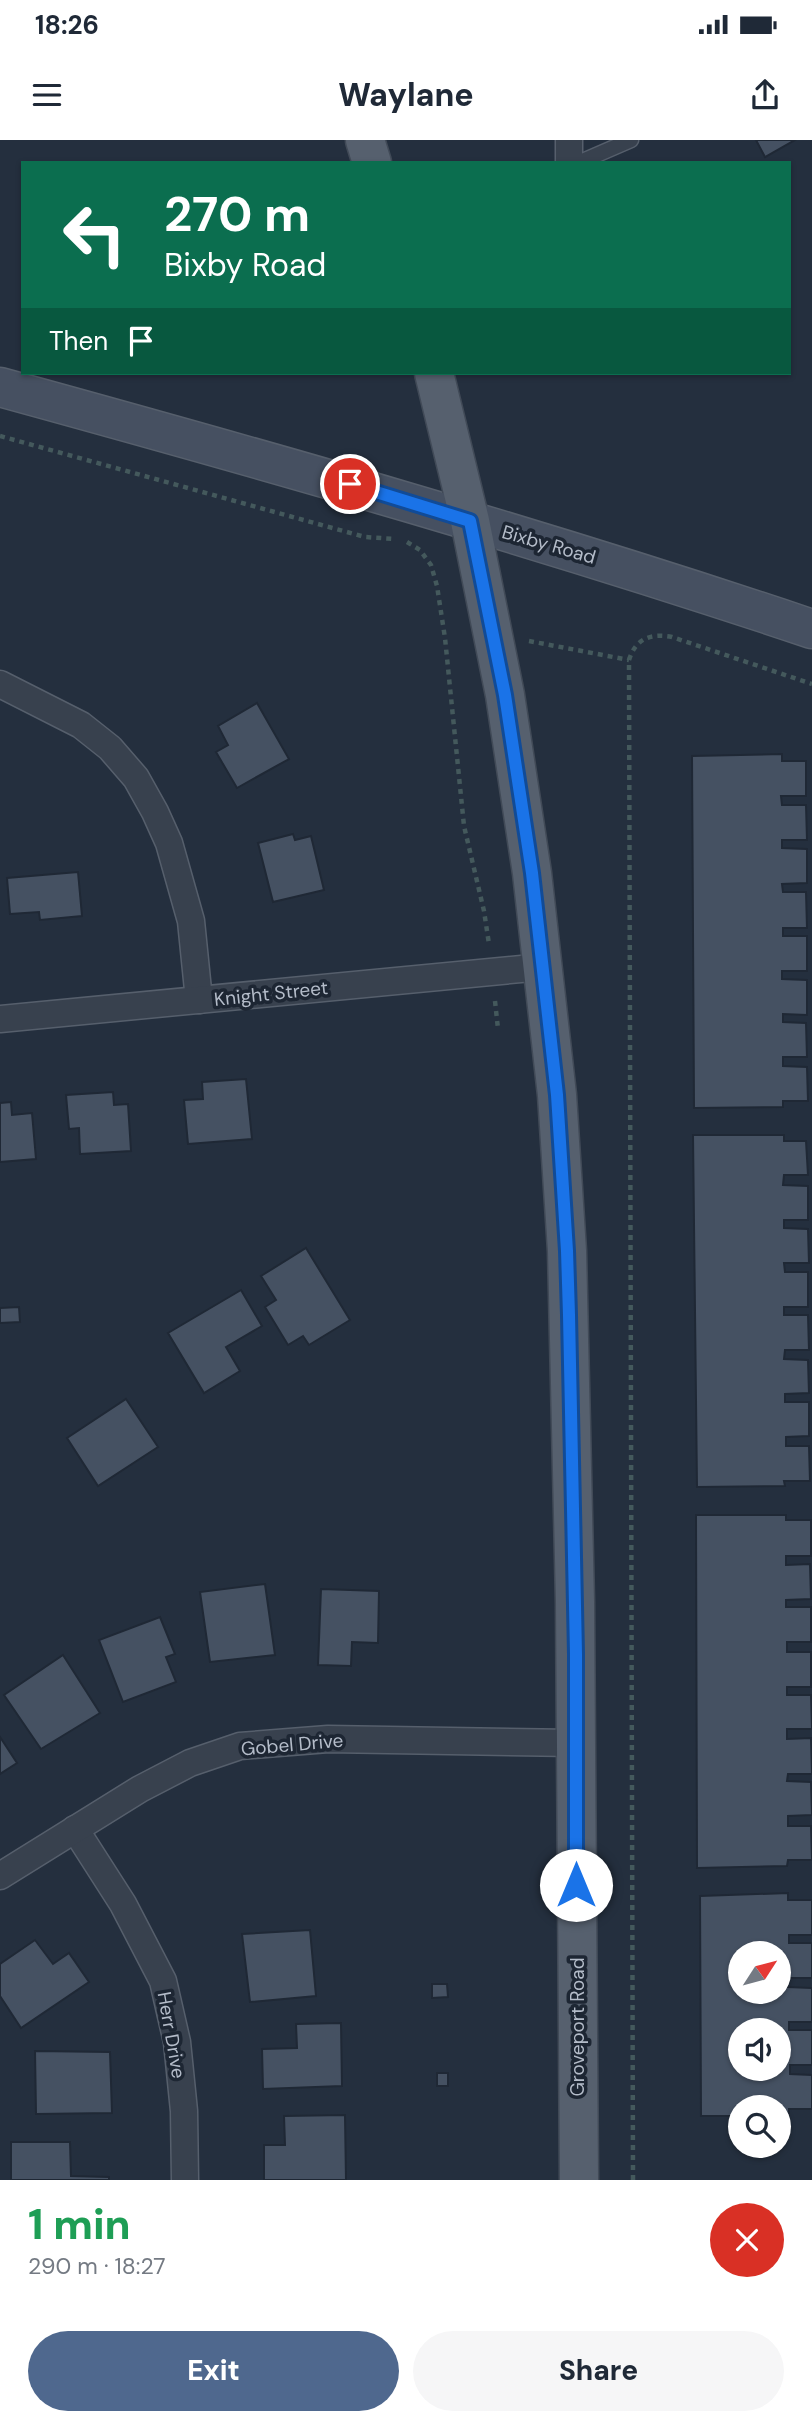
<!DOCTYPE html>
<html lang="en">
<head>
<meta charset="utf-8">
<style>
  :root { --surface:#fff; --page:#f6f6f7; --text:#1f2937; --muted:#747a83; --accent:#4f688e }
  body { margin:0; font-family:"DM Sans",sans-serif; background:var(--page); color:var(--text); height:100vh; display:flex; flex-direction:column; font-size:26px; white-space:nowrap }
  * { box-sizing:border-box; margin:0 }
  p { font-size:23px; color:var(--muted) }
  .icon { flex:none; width:38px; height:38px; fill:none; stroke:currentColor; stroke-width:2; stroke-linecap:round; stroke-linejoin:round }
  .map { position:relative; height:2040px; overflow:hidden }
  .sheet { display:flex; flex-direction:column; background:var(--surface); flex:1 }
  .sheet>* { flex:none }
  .hud { position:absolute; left:21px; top:21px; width:770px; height:214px; border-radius:0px; box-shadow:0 2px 5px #0004; background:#0b6e4f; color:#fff; overflow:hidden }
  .needle { width:46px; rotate:54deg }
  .fabs { position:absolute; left:728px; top:1801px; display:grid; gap:14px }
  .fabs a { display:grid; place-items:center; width:63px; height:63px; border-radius:50%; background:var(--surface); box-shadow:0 2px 5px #0004; font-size:35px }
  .pin { position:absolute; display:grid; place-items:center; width:60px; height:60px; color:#fff; margin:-30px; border:4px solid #fff; border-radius:50%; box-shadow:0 2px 7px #0007 }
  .me { position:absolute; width:77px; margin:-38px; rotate:0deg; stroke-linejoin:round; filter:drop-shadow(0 0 5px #0008) }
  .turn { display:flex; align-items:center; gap:24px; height:147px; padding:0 28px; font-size:32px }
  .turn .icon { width:91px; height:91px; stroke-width:2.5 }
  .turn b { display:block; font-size:49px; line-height:60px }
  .then { display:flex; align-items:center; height:66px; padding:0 28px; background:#0003; gap:14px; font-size:26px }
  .round { display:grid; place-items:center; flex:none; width:74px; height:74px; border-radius:37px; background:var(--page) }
  .headline { display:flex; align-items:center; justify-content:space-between; height:119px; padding:0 28px }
  h1 { font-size:42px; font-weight:800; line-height:52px; color:#1e9e55 }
  .action { display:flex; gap:14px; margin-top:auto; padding:14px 28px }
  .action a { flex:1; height:80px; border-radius:42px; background:var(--accent); color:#fff; font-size:28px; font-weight:800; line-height:80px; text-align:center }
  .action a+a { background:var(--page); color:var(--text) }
  .status { display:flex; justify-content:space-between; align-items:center; height:49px; padding:0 35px; background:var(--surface); direction:ltr }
  .status svg { height:19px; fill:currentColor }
  header { display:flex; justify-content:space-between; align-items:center; height:91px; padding:0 28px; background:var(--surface); font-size:32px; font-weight:800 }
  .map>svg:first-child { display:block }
  .building { fill:#455162; stroke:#1f2835; stroke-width:2; fill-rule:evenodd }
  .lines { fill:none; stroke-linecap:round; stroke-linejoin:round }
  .lane-casing { stroke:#565f6c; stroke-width:17 }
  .street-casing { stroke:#565f6c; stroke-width:29 }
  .secondary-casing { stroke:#565f6c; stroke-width:41 }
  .primary-casing { stroke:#414a57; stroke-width:41 }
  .path { stroke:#44595c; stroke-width:4.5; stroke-dasharray:5 5; stroke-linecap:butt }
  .lane { stroke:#38414e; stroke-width:14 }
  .street { stroke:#38414e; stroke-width:26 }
  .secondary { stroke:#465061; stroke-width:38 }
  .primary { stroke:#56606e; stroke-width:38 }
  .route-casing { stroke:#114b97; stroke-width:18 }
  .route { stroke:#1a73e8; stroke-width:12 }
  .labels { text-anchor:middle; stroke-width:7; stroke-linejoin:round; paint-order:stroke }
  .street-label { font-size:19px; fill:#b4bcc9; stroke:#1d2633 }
</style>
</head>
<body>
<div class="status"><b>18:26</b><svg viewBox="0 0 49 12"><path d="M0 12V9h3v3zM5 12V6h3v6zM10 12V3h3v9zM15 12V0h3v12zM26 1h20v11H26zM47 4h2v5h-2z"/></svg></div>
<header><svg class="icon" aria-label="menu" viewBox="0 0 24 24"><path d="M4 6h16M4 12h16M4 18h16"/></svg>Waylane<svg class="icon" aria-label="share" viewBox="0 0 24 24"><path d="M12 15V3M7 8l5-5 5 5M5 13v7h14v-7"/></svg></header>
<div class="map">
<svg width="812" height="2040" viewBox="0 0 812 2040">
  <rect width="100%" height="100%" fill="#242f3e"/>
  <g class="building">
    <polygon points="756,0 795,0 765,17"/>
    <polygon points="257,563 289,619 237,648 216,612 228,605 218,586"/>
    <polygon points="782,614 782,621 806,621 806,656 781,656 782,665 806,665 807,700 782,700 782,708 807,709 807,743 782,744 783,752 806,752 807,788 783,788 783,796 807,796 807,831 782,831 782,839 807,840 807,875 783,874 783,882 806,883 807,917 783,917 783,926 807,927 808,961 783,961 783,967 694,968 692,616"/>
    <polygon points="293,694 295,700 311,696 324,750 273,762 258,703"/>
    <polygon points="78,732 82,776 40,780 39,772 10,774 7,738"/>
    <polygon points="246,939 252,999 188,1004 184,960 203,959 202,942"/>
    <polygon points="113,952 114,965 128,964 131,1011 80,1014 79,988 69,989 66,955"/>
    <polygon points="11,962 12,975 32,973 36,1019 0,1022 0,963"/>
    <polygon points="693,995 784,995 784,1001 806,1001 808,1035 784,1035 783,1045 808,1046 808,1080 784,1080 784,1088 808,1089 809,1123 784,1123 785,1132 808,1132 808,1167 784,1167 784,1175 808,1175 809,1210 785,1210 784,1219 808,1220 809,1253 785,1254 785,1262 809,1262 809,1296 786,1297 786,1306 809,1306 810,1341 784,1341 785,1346 697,1347"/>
    <polygon points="306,1108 350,1180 309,1205 303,1196 288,1205 265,1167 276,1160 261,1136"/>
    <polygon points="241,1150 262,1186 226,1207 240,1231 204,1253 168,1193"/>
    <polygon points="19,1167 20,1182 0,1183 0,1168"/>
    <polygon points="126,1259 158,1307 98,1346 67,1298"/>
    <polygon points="696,1375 786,1375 786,1380 811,1380 811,1416 786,1416 786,1425 810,1424 811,1459 786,1460 786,1467 811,1467 811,1502 787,1502 787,1512 811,1512 811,1547 787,1547 787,1555 811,1555 812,1589 787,1589 787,1599 811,1598 812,1634 788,1634 787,1641 811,1642 812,1675 788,1676 788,1686 811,1686 812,1720 788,1720 787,1726 697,1728"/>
    <polygon points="265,1444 275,1515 210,1522 200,1452"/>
    <polygon points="321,1449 379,1451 378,1503 352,1502 351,1526 318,1525"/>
    <polygon points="160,1477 175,1514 166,1517 176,1542 123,1562 99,1500"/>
    <polygon points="63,1515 100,1573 41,1609 4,1555"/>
    <polygon points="0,1597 17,1623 0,1634"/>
    <path d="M 788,1753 L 788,1760 L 812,1760 L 812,1795 L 789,1795 L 789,1803 L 812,1803 L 812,1838 L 789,1838 L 788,1847 L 812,1848 L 812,1882 L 789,1882 L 789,1890 L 812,1890 L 812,1925 L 790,1925 L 790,1934 L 812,1935 L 812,1969 L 789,1969 L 789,1978 L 779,1978 L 779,1967 L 740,1967 L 740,1997 L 733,1997 L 734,1976 L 701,1976 L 700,1756 ZM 740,1813 L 779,1813 L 779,1852 L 740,1852 ZM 740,1890 L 779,1890 L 779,1928 L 740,1928 Z"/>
    <polygon points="310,1790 316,1856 250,1862 242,1794"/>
    <polygon points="35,1800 53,1824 69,1813 89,1842 21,1888 0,1856 0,1824"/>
    <polygon points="432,1844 447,1844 448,1857 432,1858"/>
    <polygon points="341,1883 342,1946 263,1949 262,1909 297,1908 296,1884"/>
    <polygon points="35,1911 110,1912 112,1973 36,1974"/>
    <rect x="437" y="1933" width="11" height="13"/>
    <polygon points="345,1975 346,2040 264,2040 264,2005 285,2005 284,1976"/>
    <polygon points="11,2002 70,2002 71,2036 109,2037 109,2040 11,2040"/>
  </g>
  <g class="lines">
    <defs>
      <polyline id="lane" points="578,23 631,0"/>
      <g id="street">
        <polyline points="569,0 569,23"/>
        <polyline points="0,544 81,585 110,608 136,638 155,672 169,703 191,781 199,860"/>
        <polyline points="0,879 542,827"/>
        <polyline points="75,1689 123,1764 163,1841 177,1902 184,1971 185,2040"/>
        <polyline points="0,1736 140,1649 190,1623 240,1606 328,1599 575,1603"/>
      </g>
      <path id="secondary" d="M 0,247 C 273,322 544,399 812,489"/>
      <g id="primary">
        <polyline points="365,0 372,23"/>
        <polyline points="434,233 470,381 505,555 532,733 557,955 567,1111 575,1462 579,2040"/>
      </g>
    </defs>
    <use href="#lane" class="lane-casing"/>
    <use href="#street" class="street-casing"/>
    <use href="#secondary" class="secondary-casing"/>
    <use href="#primary" class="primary-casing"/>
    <g class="path">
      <polyline points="0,296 365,397 395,399"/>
      <polyline points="407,402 420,410 431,425 437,446 445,498 464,686 484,771 489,804"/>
      <polyline points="529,501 629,520"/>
      <polyline points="495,861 498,889"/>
      <path d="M 633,2040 L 629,520 C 636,498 651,493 672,497 L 812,544"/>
    </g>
    <use href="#lane" class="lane"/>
    <use href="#street" class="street"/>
    <use href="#secondary" class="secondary"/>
    <use href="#primary" class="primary"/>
  </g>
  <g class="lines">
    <defs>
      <polyline id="route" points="350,344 470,381 505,555 532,733 557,955 567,1111 569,1175 576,1514 576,1745"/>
    </defs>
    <use href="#route" class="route-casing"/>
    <use href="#route" class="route"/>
  </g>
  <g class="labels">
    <g class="street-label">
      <text transform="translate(549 404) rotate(16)" y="7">Bixby Road</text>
      <text transform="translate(271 853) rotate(-6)" y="7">Knight Street</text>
      <text transform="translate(292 1604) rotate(-5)" y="7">Gobel Drive</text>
      <text transform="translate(577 1887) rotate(-90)" y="7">Groveport Road</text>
      <text transform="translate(172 1895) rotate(80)" y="7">Herr Drive</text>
    </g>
  </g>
</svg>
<div class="fabs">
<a><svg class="needle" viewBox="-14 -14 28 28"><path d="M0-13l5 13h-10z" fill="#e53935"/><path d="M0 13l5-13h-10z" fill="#747a83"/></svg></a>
<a><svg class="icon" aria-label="sound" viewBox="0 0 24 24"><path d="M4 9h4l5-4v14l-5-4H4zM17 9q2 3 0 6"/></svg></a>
<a><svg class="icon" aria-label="search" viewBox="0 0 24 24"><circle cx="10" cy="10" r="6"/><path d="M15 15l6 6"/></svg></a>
</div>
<div class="pin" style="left:350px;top:344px;background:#d93025"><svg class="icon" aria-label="arrive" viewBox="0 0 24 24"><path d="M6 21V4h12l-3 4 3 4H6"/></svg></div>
<svg class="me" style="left:576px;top:1745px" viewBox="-20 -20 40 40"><circle r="19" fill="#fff"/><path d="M0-13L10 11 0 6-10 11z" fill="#1a73e8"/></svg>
<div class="hud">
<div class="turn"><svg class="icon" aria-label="left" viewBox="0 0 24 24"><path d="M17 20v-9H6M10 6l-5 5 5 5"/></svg><div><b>270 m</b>Bixby Road</div></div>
<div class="then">Then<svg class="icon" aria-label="arrive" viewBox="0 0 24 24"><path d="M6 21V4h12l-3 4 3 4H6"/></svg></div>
</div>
</div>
<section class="sheet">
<div class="headline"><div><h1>1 min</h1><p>290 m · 18:27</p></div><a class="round" style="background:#d93025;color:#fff"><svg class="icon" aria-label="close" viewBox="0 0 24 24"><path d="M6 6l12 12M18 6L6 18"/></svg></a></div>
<div class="action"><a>Exit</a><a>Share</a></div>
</section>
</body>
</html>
